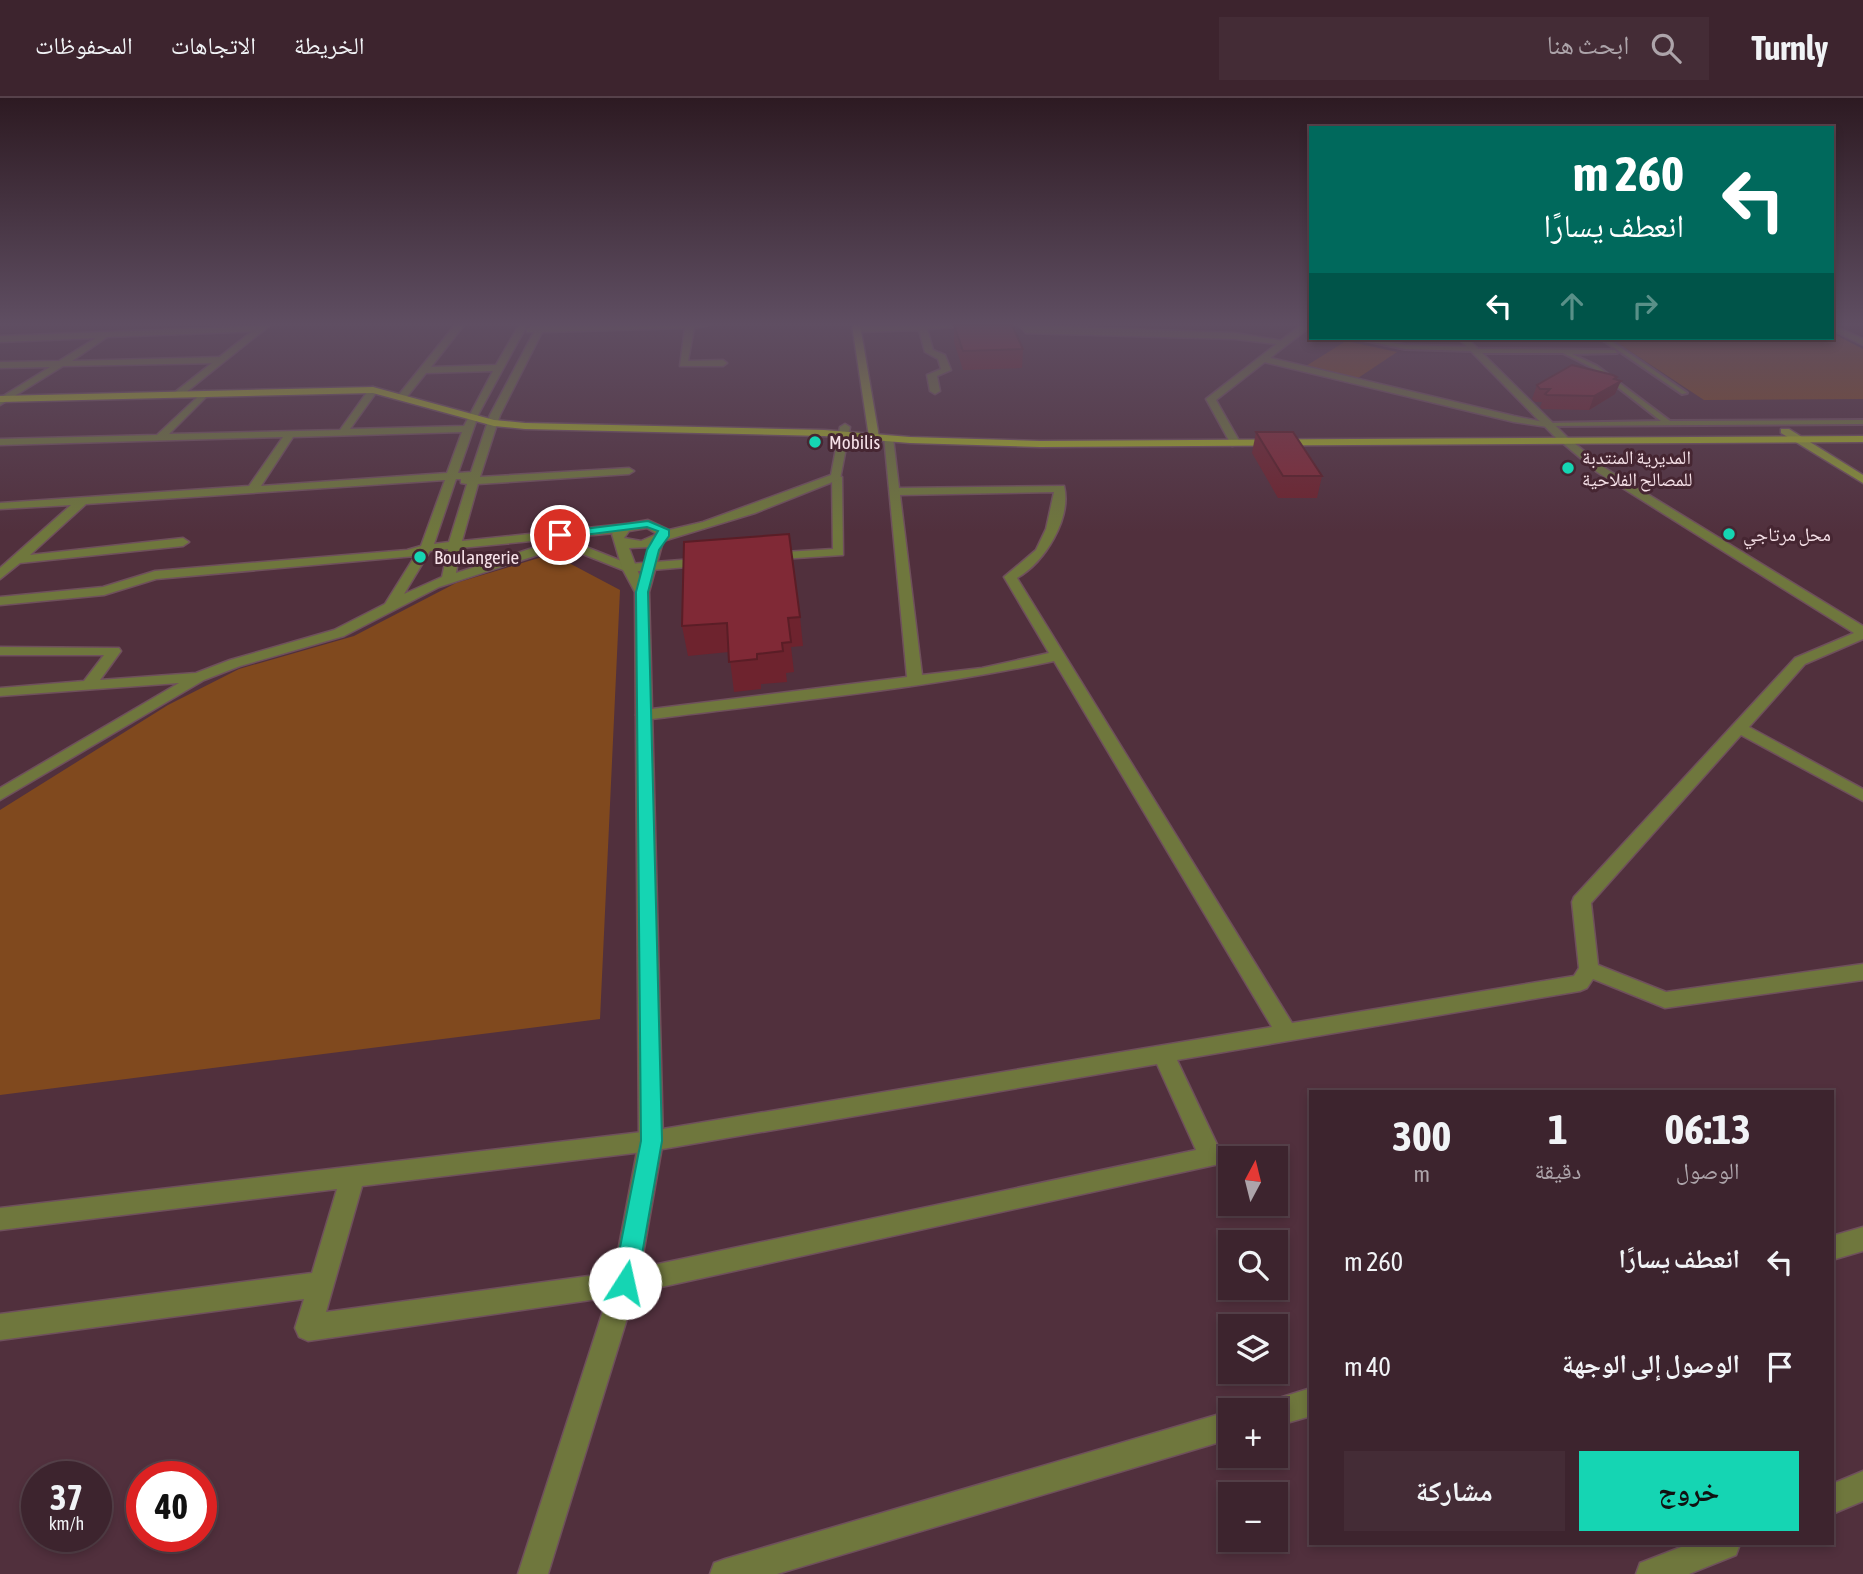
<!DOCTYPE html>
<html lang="ar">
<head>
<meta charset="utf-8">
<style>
  :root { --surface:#3d242e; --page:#442c36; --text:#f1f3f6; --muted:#ada4aa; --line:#56414a; --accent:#15d5b3 }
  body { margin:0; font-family:"Asap Condensed","Noto Naskh Arabic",sans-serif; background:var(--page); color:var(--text); direction:rtl; height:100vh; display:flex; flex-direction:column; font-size:26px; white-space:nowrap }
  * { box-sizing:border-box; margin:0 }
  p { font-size:23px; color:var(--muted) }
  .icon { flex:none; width:38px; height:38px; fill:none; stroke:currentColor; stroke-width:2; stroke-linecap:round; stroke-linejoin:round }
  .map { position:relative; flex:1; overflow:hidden; direction:ltr }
  .panel { position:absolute; left:1309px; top:992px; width:525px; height:455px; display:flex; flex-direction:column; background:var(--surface); border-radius:0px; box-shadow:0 4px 10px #0003,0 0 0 2px var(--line); direction:rtl }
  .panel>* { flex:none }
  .top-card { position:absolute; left:1309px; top:28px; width:525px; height:214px; border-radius:0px; box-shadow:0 4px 10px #0003,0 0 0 2px var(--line); direction:rtl; background:#00695c; color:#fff; overflow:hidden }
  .needle { width:46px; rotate:7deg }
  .fabs { position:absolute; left:1218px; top:1048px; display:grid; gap:14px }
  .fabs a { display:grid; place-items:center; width:70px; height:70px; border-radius:0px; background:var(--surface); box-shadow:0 4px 10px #0003,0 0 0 2px var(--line); font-size:35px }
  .speed { position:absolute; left:21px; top:1363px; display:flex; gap:14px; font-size:35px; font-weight:700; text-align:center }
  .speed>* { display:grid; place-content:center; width:91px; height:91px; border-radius:50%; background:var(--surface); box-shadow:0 4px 10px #0003,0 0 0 2px var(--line); line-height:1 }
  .speed small { font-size:18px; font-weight:400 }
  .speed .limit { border:10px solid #d22; background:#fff; color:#111 }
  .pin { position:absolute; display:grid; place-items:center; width:60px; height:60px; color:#fff; margin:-30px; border:4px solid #fff; border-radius:50%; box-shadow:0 2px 7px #0007 }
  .me { position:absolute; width:77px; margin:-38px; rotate:10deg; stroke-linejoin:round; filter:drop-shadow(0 0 5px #0008) }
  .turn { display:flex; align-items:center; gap:24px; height:147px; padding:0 35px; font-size:32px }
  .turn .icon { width:91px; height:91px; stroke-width:2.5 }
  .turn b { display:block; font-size:49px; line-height:60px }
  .lanes { display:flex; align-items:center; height:66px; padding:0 35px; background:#0003; justify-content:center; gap:35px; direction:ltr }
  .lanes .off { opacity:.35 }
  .eta { display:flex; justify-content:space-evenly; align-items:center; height:119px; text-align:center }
  .eta b { font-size:42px; font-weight:700; line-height:49px }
  .action { display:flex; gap:14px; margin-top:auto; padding:14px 35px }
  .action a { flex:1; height:80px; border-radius:0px; background:var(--accent); color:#111; font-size:28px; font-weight:700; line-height:80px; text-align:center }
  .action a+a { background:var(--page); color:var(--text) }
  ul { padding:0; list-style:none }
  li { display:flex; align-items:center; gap:21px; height:105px; padding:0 35px }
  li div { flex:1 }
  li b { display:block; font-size:26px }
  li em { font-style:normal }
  header { display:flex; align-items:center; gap:42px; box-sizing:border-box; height:98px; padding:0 35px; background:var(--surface); border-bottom:2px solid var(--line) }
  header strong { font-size:33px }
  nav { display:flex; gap:38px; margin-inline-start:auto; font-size:24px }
  .search { width:490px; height:63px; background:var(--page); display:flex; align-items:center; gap:18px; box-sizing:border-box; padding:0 24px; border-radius:0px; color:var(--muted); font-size:26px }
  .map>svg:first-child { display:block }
  .green { fill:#80491e }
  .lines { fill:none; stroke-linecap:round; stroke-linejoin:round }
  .service-casing { stroke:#6f505c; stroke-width:4 }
  .minor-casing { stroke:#6f505c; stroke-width:3 }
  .tertiary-casing { stroke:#6f505c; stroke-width:3 }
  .secondary-casing { stroke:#6f505c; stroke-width:3 }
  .primary-casing { stroke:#6f505c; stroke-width:3 }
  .service { fill:#6f773d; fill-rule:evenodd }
  .minor { fill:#6f773d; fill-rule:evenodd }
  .tertiary { fill:#6f773d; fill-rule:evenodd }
  .secondary { fill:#8b9734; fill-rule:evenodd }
  .primary { fill:#a1af25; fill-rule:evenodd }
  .wall { fill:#6e232e }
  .shaded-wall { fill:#5a1d26 }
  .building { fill:#802936; stroke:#5a1d26; stroke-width:2 }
  .route { fill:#15d5b3; stroke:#0e8a74; stroke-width:2 }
  .poi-dot { fill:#15d5b3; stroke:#462632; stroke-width:2.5 }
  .labels { text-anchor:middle; stroke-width:6; stroke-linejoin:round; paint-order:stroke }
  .far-poi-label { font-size:19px; fill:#f6e1e8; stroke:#462632; text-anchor:start }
</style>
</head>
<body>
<header>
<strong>Turnly</strong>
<div class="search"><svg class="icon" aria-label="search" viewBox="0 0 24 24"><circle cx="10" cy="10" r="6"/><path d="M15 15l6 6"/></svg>ابحث هنا</div>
<nav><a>الخريطة</a><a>الاتجاهات</a><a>المحفوظات</a></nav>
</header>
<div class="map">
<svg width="1863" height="1476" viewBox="0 0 1863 1476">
  <rect width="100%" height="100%" fill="#51303d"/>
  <g class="green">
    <polygon points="1832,235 1863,251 1863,301 1704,302 1610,240 1832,240"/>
    <polygon points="1346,243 1397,254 1358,280 1306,268"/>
    <polygon points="552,456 620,492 600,921 0,997 0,712 168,607 239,571 354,538 456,485"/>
  </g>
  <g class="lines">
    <defs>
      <g id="service">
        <polygon points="1354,240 1365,240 1405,247 1474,249 1477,251 1615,252 1617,255 1572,256 1597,268 1670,323 1863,322 1863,326 1548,328 1544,326 1546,325 1661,323 1593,270 1563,255 1475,255 1472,253 1405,251"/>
        <polygon points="1600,240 1607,240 1687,295 1682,296"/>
      </g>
      <g id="minor">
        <path d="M 455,227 L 464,227 L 431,269 L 496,267 L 519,227 L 527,227 L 479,315 L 458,375 L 471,374 L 490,317 L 534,234 L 527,234 L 527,230 L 538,227 L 710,227 L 694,230 L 688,263 L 723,262 L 727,265 L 723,268 L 680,268 L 685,230 L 542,234 L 500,317 L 480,379 L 629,370 L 634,373 L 629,376 L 478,386 L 462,443 L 625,426 L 631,430 L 625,434 L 460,450 L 456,475 L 542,447 L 571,443 L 629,466 L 707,460 L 711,461 L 711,467 L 628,474 L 570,451 L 550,453 L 439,489 L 344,538 L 240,568 L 204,582 L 0,702 L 0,690 L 179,585 L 0,598 L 0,590 L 84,583 L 104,557 L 0,557 L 0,549 L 119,550 L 121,553 L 100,582 L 196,575 L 230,562 L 334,532 L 385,506 L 415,458 L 156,481 L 104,497 L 0,507 L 0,499 L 103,489 L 155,473 L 407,452 L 421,448 L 445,382 L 86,406 L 30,457 L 183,440 L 189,444 L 183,448 L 20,465 L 0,481 L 0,470 L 71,407 L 0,411 L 0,405 L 249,388 L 283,339 L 0,347 L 0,341 L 157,337 L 204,293 L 207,294 L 207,298 L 169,336 L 340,332 L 370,290 L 373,289 L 378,292 L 350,331 L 464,328 L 493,273 L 426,275 L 405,301 L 397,299 ZM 462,334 L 447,375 L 261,388 L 293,339 ZM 456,381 L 461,381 L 461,385 L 467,386 L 449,444 L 434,446 ZM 448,451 L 442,479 L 404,496 L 430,453 Z"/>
        <polygon points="895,227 990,227 927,231 933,252 945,257 951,272 937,278 940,293 935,296 930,293 927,277 941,271 938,261 925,254 919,232 856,234 852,231 856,228"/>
        <polygon points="1019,227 1235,235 1289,244 1285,247 1235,241 1026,235"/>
        <polygon points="1832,227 1863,241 1863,247 1832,232"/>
        <polygon points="260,228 263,233 107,239 72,263 221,259 225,262 221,265 63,268 0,307 0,300 50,269 0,270 0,264 59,263 96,240 0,244 0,238"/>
        <polygon points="1263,258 1514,318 1553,326 1548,329 1514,324 1260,263 1259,261"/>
        <path d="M 884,338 L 893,340 L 899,390 L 1064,388 C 1072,420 1045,464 1017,480 L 1292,925 L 1574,878 L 1579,870 L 1572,804 L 1574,799 L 1795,560 L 1854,535 L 1597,374 L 1559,342 L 1568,340 L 1605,370 L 1863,528 L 1863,541 L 1805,566 L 1749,629 L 1863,691 L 1863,703 L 1741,637 L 1591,805 L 1598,867 L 1666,894 L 1863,866 L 1863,882 L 1665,910 L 1593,881 L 1587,890 L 1580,893 L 1177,962 L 1223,1059 L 1219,1066 L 625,1197 L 308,1243 L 299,1239 L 295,1230 L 304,1201 L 0,1242 L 0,1216 L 312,1175 L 337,1091 L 0,1132 L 0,1110 L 651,1033 L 1272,929 L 1054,563 C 919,592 781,604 644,622 L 636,617 L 644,612 L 907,579 ZM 1054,394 L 1046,431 L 1036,452 L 1004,479 L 1049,555 L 982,570 L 922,577 L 900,397 ZM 1157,966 L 1196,1052 L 625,1173 L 326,1214 L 362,1088 L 651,1053 Z"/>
        <polygon points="832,377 842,379 843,457 765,462 763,459 769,455 833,451"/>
        <polygon points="1863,1129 1863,1153 1832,1162 1832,1138"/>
        <polygon points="1311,1290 1311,1318 1276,1328 1276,1312 1263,1312 1266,1304"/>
        <polygon points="1230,1313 1230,1341 777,1476 710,1476 714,1465 725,1461"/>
        <polygon points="1863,1373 1863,1403 1832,1416 1832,1386"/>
        <polygon points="1689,1446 1740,1446 1736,1457 1689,1476 1636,1476 1640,1465"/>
      </g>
      <g id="tertiary">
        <polygon points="260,227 270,227 180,299 174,299 174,295"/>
        <polygon points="1301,227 1311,228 1216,302 1241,346 1232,348 1206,301"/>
        <polygon points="1458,240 1467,240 1568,340 1568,344 1560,344"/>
        <path d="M 845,326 L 850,329 L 840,381 L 755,415 L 663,443 L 649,494 L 663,1043 L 638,1185 L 548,1476 L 518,1476 L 612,1185 L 639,1043 L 635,494 L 622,470 L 612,436 L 621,427 L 648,422 L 669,432 L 703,424 L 831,377 L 840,329 ZM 647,430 L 657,436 L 641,443 L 624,440 L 629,433 ZM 649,449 L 640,479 L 629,450 Z"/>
      </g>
      <g id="secondary">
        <polygon points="852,227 860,227 879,339 874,342 869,339"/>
        <polygon points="1781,331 1789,331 1863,377 1863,385 1781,335"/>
      </g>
      <polygon id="primary" points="373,289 494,322 525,325 824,332 910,339 1040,343 1863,338 1863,344 1040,349 910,345 824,338 525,331 494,328 373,295 0,304 0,298"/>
    </defs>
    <use href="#service" class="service-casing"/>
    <use href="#minor" class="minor-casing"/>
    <use href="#tertiary" class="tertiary-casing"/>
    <use href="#secondary" class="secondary-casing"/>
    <use href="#primary" class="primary-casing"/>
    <use href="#service" class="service"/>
    <use href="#minor" class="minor"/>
    <use href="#tertiary" class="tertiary"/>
    <use href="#secondary" class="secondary"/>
    <use href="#primary" class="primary"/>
  </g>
  <g class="wall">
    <polygon points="954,227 1023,251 1022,270 963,272 954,244"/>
    <polygon points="1617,279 1615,296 1589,312 1542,311 1540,309 1542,304 1535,304 1532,301 1537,287"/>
    <polygon points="1256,334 1322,378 1317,400 1278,400 1252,355"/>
    <polygon points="800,519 803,548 791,549 794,574 786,575 787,584 761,586 761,591 734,594 729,554 688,558 682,528"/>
  </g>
  <polygon class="shaded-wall" points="1617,279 1614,287 1621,283 1615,296 1589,312 1594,298"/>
  <g class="building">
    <polygon points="954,227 1012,227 1023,251 963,253"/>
    <polygon points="1572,267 1613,277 1617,279 1614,281 1621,283 1594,298 1547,297 1545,296 1550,291 1540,291 1537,287"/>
    <polygon points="1256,334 1293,334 1322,378 1283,378"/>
    <polygon points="789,436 800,519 788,520 791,544 782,545 783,553 757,556 757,561 729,564 727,525 682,528 684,444"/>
  </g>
  <linearGradient id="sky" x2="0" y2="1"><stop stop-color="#2d1a22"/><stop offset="0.52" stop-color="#5f4e62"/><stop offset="1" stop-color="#5f4e62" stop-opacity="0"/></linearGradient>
  <rect width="1863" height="434" fill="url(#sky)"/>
  <polygon class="route" points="648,423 669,432 669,438 659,452 648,494 662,1043 637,1185 633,1193 625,1196 617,1193 613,1185 641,1043 636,494 647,452 658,433 647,429 560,440 554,437 560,434"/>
  <g class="poi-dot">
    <circle cx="815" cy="344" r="7"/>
    <circle cx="1568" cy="370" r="7"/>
    <circle cx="1729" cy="436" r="7"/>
    <circle cx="420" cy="459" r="7"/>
  </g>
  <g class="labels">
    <g class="far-poi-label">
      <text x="829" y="351">Mobilis</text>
      <text x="1582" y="366">المديرية المنتدبة<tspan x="1582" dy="22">للمصالح الفلاحية</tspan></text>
      <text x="1743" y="443">محل مرتاجي</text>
      <text x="434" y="466">Boulangerie</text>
    </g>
  </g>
</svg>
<div class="fabs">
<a><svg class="needle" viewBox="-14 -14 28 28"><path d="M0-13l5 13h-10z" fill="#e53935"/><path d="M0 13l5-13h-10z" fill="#ada4aa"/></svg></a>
<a><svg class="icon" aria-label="search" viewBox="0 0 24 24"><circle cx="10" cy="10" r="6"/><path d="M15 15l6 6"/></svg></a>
<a><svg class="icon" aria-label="layers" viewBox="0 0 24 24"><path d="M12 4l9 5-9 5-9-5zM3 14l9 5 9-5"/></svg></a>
<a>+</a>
<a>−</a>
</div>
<div class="speed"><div>37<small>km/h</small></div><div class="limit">40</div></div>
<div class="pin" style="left:560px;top:437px;background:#d93025"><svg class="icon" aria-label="arrive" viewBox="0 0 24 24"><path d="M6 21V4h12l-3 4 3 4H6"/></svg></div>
<svg class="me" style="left:625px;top:1185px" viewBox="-20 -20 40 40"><circle r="19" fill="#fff"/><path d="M0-13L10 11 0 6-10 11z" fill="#15d5b3"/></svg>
<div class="top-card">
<div class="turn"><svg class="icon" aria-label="left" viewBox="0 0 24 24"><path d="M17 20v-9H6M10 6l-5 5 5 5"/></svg><div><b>260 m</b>انعطف يسارًا</div></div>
<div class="lanes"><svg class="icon" aria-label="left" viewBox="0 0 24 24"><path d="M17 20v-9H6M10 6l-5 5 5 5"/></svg><svg class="icon off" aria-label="ahead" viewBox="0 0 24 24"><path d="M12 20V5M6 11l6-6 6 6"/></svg><svg class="icon off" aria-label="right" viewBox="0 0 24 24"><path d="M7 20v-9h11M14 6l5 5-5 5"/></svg></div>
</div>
<section class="panel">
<div class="eta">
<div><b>06:13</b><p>الوصول</p></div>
<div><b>1</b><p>دقيقة</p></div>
<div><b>300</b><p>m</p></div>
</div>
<ul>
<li><svg class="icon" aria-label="left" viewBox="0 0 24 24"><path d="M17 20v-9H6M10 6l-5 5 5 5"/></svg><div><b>انعطف يسارًا</b></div><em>260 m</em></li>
<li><svg class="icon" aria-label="arrive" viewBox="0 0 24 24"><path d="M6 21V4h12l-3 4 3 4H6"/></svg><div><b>الوصول إلى الوجهة</b></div><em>40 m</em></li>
</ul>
<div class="action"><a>خروج</a><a>مشاركة</a></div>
</section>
</div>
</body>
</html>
